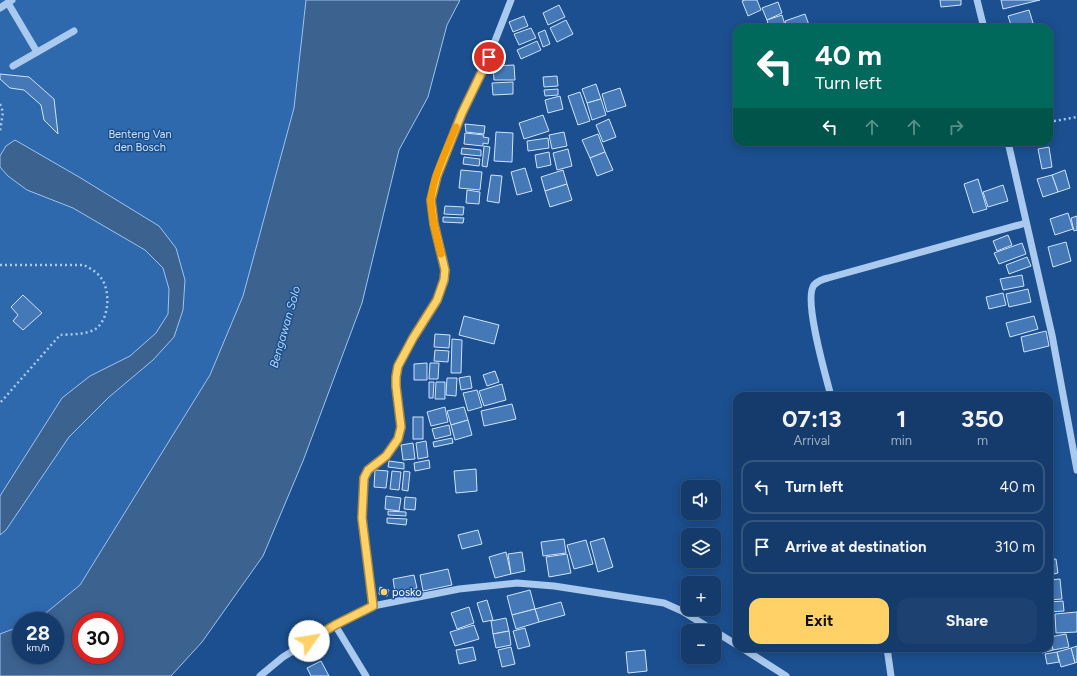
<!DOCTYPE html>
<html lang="en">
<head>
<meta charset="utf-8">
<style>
  :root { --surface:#143b6b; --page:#1d4271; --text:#f1f3f6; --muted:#9dadc1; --line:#33557e; --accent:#ffd166 }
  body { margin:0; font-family:Figtree,sans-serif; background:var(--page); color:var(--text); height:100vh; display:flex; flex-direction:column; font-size:15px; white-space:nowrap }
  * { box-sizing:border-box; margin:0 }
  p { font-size:13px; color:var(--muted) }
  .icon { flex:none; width:22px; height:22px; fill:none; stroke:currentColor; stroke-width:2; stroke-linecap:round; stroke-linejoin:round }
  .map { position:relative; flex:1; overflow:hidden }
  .sheet { position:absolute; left:733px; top:392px; width:320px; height:260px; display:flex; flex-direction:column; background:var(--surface); border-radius:12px; box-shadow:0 2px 10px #0003,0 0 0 1px var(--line) }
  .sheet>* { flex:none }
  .guide { position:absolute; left:733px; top:24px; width:320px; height:122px; border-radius:12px; box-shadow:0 2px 10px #0003,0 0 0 1px var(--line); background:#00695c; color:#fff; overflow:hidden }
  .controls { position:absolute; left:681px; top:480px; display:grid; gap:8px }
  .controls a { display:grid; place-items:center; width:40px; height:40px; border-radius:8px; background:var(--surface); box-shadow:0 2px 10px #0003,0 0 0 1px var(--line); font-size:20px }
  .speed { position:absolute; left:12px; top:612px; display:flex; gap:8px; font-size:20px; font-weight:700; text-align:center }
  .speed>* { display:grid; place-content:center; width:52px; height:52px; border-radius:50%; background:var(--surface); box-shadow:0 2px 10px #0003,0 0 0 1px var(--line); line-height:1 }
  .speed small { font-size:10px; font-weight:400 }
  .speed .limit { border:6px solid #d22; background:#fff; color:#111 }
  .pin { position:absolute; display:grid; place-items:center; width:34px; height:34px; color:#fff; margin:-17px; border:2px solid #fff; border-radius:50%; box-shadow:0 1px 4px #0007 }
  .me { position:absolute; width:44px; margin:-22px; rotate:58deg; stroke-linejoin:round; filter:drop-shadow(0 0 3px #0008) }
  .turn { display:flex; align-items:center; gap:14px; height:84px; padding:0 16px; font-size:18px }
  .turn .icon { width:52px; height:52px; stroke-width:2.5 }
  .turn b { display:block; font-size:28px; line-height:34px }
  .lanes { display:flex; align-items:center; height:38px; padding:0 16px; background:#0003; justify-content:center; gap:20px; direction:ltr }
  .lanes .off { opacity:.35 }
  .eta { display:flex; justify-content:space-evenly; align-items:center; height:68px; text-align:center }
  .eta b { font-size:24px; font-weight:700; line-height:28px }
  .button { display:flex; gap:8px; margin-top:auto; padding:8px 16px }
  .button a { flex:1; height:46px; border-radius:12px; background:var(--accent); color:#111; font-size:16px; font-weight:700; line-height:46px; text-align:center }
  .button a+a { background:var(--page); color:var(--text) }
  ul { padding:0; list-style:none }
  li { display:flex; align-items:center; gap:12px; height:54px; margin:0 8px 6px; padding:0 8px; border:2px solid var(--line); border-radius:12px }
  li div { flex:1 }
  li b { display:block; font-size:15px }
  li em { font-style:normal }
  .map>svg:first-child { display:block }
  .green { fill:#2e69ad }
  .water { fill:#3c6290; stroke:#9cc4f0; fill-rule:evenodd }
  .building { fill:#4478b7; stroke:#cfe3fa }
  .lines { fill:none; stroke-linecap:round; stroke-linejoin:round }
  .path { stroke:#a9c9ee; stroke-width:2.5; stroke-dasharray:2 3; stroke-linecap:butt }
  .minor { stroke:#a9c9ee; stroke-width:7 }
  .route-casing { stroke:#a68842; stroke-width:10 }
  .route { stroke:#ffd166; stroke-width:7 }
  .slow { stroke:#f59e0b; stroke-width:7 }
  .poi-dot { fill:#ffd166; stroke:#1b4f8f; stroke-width:1.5 }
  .labels { text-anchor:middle; stroke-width:3; stroke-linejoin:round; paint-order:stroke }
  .park-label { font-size:11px; fill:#cfe3fa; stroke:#1b4f8f }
  .poi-label { font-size:11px; fill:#fff; stroke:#1b4f8f; text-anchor:start }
  .water-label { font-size:12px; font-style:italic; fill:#b5d3f5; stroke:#1b4f8f }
</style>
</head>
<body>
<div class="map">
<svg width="1077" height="676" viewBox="0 0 1077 676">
  <rect width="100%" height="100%" fill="#1b4f8f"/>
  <polygon class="green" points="0,0 306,0 294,108 243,296 210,375 80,585 41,617 32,621 21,621 21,626 0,634"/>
  <g class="water">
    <path d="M 306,0 L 460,0 L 447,25 L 428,97 L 399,150 L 362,303 L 303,461 L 263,556 L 202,642 L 171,676 L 0,676 L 0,634 L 21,626 L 21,655 L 55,655 L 55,621 L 32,621 L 41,617 L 80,585 L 210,375 L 243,296 L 294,108 ZM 81,621 L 115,621 L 115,655 L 81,655 Z"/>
    <polygon points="15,140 79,177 159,226 176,248 185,280 183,310 174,337 153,360 109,397 69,437 6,530 0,535 0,496 62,398 90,376 130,356 156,333 168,314 169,289 163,268 145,250 73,208 27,190 8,176 0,167 0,156 6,146"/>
  </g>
  <g class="building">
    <polygon points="745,0 757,0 761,10 748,16 742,1"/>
    <polygon points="940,0 961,0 961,5 941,7"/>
    <polygon points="1001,0 1040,0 1003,9"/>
    <polygon points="778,2 782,13 767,20 762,8"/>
    <polygon points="559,5 565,17 548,25 543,13"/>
    <polygon points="1029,10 1033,23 1017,28 1012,28 1008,16"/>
    <polygon points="805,14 809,25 801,28 787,28 785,21"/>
    <polygon points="782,15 785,25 769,28 767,20"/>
    <polygon points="524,16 528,26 513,32 509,22"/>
    <polygon points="566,20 573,34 557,42 550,28"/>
    <polygon points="531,28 536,38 519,45 514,34"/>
    <polygon points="545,30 550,44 543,47 538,33"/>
    <polygon points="537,41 541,50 521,59 517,50"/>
    <polygon points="514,65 515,80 494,80 493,66"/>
    <polygon points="0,74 29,77 54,99 58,134 44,120 41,105 24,90 10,88 0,79"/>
    <polygon points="557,76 558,86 544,87 543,77"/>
    <polygon points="513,82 513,94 493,95 492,83"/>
    <polygon points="596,84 601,99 587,103 582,89"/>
    <polygon points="620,88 626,106 607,112 602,94"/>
    <polygon points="558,89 558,95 545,96 544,90"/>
    <polygon points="580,92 590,121 578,125 568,96"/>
    <polygon points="560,96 563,109 548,113 545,100"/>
    <polygon points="601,99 606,115 592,120 587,103"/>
    <polygon points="543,115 549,131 524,139 519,123"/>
    <polygon points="609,119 616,137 603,142 596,125"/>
    <polygon points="465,124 485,126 484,134 466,132"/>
    <polygon points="496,132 513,133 512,162 494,161"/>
    <polygon points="564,132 567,146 552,149 549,135"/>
    <polygon points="465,133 484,135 483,137 489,138 488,144 483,143 483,146 464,144"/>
    <polygon points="598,134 605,152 590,158 582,140"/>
    <polygon points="548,138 549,148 528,151 527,141"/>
    <polygon points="484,146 490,147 487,167 482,166"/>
    <polygon points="1049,147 1052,167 1042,169 1038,149"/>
    <polygon points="462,148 481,150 481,156 461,154"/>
    <polygon points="568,149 572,166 557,170 553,153"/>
    <polygon points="549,152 551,165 537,168 535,155"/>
    <polygon points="605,152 613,170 597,176 590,158"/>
    <polygon points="464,157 480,159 479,166 463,164"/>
    <polygon points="525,168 532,191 517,195 511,172"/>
    <polygon points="461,170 482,172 480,190 459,188"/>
    <polygon points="563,170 567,184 545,191 541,177"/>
    <polygon points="1065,170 1070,188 1058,192 1052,175"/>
    <polygon points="491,175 502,176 499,203 487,201"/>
    <polygon points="1052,175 1058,192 1043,197 1037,179"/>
    <polygon points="978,179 987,209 973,213 964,184"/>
    <polygon points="567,184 572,200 550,207 545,191"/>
    <polygon points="1003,185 1008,201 988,207 983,192"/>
    <polygon points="467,190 480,192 479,204 466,203"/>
    <polygon points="445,206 464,207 463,215 444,214"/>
    <polygon points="1068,213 1073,229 1055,235 1050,219"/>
    <polygon points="1077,216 1077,230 1074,231 1071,218"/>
    <polygon points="443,217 464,218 463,223 443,222"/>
    <polygon points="1008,235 1012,245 997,251 993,241"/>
    <polygon points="1066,242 1071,261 1053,267 1048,247"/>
    <polygon points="1022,243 1026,254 999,264 994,253"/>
    <polygon points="1027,257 1031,266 1009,274 1006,265"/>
    <polygon points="1022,275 1024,286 1003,290 1000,279"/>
    <polygon points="1028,289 1031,302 1009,307 1006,294"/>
    <polygon points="1003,293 1006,305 989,309 986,297"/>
    <polygon points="23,295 42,313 23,330 13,321 18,315 11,307"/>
    <polygon points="464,316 499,325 494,344 459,335"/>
    <polygon points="1034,316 1038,329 1010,337 1006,323"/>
    <polygon points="1046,331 1049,346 1024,352 1021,337"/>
    <polygon points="435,334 450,335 449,348 434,347"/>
    <polygon points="452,339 462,340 461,373 451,373"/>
    <polygon points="435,350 449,351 448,362 434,361"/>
    <polygon points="427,363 427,380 414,380 414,364"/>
    <polygon points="430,363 439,363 438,379 429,379"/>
    <polygon points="495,371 499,382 487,386 483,375"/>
    <polygon points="470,376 472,388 461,390 459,378"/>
    <polygon points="447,378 457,378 456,396 446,395"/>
    <polygon points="429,382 434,382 433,398 429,398"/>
    <polygon points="436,382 445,382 445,399 435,399"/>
    <polygon points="502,384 506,400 484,406 479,391"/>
    <polygon points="477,390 482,407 468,411 463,393"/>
    <polygon points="512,404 516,419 484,426 481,411"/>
    <polygon points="445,407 448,422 431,426 427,412"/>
    <polygon points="464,407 468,420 451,425 447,411"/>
    <rect x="413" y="417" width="10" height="22"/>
    <polygon points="468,420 472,435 455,440 451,425"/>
    <polygon points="449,425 451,435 435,439 432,429"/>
    <polygon points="452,438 453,443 434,447 433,442"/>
    <polygon points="426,441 428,457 418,459 416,443"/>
    <polygon points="413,443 415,459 403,460 401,445"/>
    <polygon points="429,460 430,468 415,471 414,463"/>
    <polygon points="389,461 404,463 404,469 388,467"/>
    <polygon points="476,469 477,491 456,493 454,471"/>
    <polygon points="375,470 388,471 386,488 374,487"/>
    <polygon points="392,471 401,472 399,490 390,489"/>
    <polygon points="404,471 410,472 408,491 402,490"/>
    <polygon points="386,496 401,498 399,511 385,509"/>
    <polygon points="405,497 416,498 415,510 404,509"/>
    <polygon points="388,511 406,512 406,516 388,515"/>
    <polygon points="1050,516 1053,532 1049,533 1049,517"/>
    <polygon points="387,518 407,519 406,525 387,523"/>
    <polygon points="478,530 482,544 462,549 458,535"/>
    <polygon points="604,538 613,567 598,572 590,542"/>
    <polygon points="564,539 566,553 543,556 541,542"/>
    <polygon points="586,540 593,564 574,569 567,545"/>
    <polygon points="506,552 511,574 495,578 489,557"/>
    <polygon points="522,552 525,571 511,574 508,554"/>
    <polygon points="567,554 571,573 549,577 546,557"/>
    <polygon points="1056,559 1058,573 1049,575 1049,560"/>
    <polygon points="448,569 452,585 423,591 420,575"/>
    <polygon points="414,575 417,588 395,592 393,579"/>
    <polygon points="1060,579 1062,599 1049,600 1049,580"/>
    <polygon points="380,587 389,590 387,596 379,594"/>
    <polygon points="530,590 535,609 512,615 507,596"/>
    <polygon points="487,600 493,620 483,622 477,603"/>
    <polygon points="1063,601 1064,611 1049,612 1049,602"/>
    <polygon points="561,602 565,615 539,622 535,609"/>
    <polygon points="469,607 474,623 457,629 451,613"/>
    <polygon points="535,609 539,622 516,629 512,615"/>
    <polygon points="1077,612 1077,632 1056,633 1055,614"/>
    <polygon points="506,618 509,631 493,634 491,621"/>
    <polygon points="474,625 479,639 455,646 450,632"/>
    <polygon points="525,628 530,646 518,649 513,631"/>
    <polygon points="509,631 511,645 496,648 493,634"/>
    <polygon points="1066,634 1069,647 1053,650 1050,637"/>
    <polygon points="1049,637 1050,637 1053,650 1042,653 1041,648 1049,648"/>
    <polygon points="1077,646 1077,662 1075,663 1071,648"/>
    <polygon points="473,647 476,660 459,664 456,650"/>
    <polygon points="511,647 515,664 502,667 498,650"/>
    <polygon points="1071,648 1075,663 1061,667 1057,652"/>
    <polygon points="645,650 647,671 628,673 626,652"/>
    <polygon points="1057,652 1059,662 1047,664 1045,654"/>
    <polygon points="321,661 329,676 311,676 307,668"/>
  </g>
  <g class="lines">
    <g class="path">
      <polyline points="0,104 3,112 0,131"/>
      <polyline points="1049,122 1077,117"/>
      <path d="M 0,265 L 84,265 C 91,269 99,273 103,281 C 110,294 109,317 97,328 C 88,335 71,334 60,335 L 0,403"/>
    </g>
    <g class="minor">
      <polyline points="977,0 984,28"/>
      <polyline points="8,3 37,52"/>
      <polyline points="0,8 12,0"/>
      <polyline points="13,66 74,31"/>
      <polyline points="1008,142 1052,335 1077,470"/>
      <path d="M 831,396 C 826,377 803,299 814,285 C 818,281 823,279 828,278 L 1026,223"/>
      <polyline points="373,606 362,518 364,478 368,470 386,455 398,439 401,427 396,377 398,366 413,338 437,300 444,280 445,270 434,224 431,200 437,176 462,113 484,69 511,0"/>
      <polyline points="335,625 366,676"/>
      <polyline points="742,648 786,676"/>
      <polyline points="887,648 891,676"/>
      <polyline points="260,676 283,657 335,625 373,606 459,589 517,583 554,586 664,603 682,611 737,645"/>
    </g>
  </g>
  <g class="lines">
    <defs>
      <polyline id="route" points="309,641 335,625 373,606 362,518 364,478 368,470 386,456 398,439 401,427 396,386 396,377 398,366 413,338 437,300 444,280 445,270 434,224 431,200 437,176 462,113 489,57"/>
    </defs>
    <use href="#route" class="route-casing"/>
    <use href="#route" class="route"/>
    <path class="slow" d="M 441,254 C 437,237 431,218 431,200 C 432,179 448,147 456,127"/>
  </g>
  <circle class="poi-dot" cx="384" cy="592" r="4"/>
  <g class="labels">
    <g class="park-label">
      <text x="140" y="138">Benteng Van<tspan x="140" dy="13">den Bosch</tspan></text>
    </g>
    <g class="poi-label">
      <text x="392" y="596">posko</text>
    </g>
    <g class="water-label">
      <text transform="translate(285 327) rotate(-74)" y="4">Bengawan Solo</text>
    </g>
  </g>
</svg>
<div class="controls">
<a><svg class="icon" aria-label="sound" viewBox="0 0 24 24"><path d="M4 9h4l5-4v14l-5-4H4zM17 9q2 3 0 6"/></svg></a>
<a><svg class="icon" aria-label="layers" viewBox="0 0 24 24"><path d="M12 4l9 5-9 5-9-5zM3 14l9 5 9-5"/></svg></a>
<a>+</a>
<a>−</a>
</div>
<div class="speed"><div>28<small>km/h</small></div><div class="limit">30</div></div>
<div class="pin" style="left:489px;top:57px;background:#d93025"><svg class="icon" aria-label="arrive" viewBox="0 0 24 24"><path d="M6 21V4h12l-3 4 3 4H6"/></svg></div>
<svg class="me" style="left:309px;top:641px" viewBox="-20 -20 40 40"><circle r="19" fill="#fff"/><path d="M0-13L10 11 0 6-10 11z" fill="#ffd166"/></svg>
<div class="guide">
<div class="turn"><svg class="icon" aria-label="left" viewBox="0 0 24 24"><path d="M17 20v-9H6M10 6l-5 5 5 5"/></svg><div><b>40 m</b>Turn left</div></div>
<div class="lanes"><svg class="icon" aria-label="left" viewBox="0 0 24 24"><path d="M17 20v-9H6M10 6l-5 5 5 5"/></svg><svg class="icon off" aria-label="ahead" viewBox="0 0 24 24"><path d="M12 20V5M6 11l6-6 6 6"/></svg><svg class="icon off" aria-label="ahead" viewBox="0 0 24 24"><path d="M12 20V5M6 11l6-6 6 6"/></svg><svg class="icon off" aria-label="right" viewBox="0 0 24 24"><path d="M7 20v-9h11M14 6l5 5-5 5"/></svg></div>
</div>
<section class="sheet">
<div class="eta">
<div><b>07:13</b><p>Arrival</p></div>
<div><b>1</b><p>min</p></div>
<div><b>350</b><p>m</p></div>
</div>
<ul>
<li><svg class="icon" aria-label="left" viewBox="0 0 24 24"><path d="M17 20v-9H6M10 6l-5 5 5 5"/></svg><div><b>Turn left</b></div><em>40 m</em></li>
<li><svg class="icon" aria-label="arrive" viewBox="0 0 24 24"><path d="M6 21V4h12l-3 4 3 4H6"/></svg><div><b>Arrive at destination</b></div><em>310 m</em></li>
</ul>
<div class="button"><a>Exit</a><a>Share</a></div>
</section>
</div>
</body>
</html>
